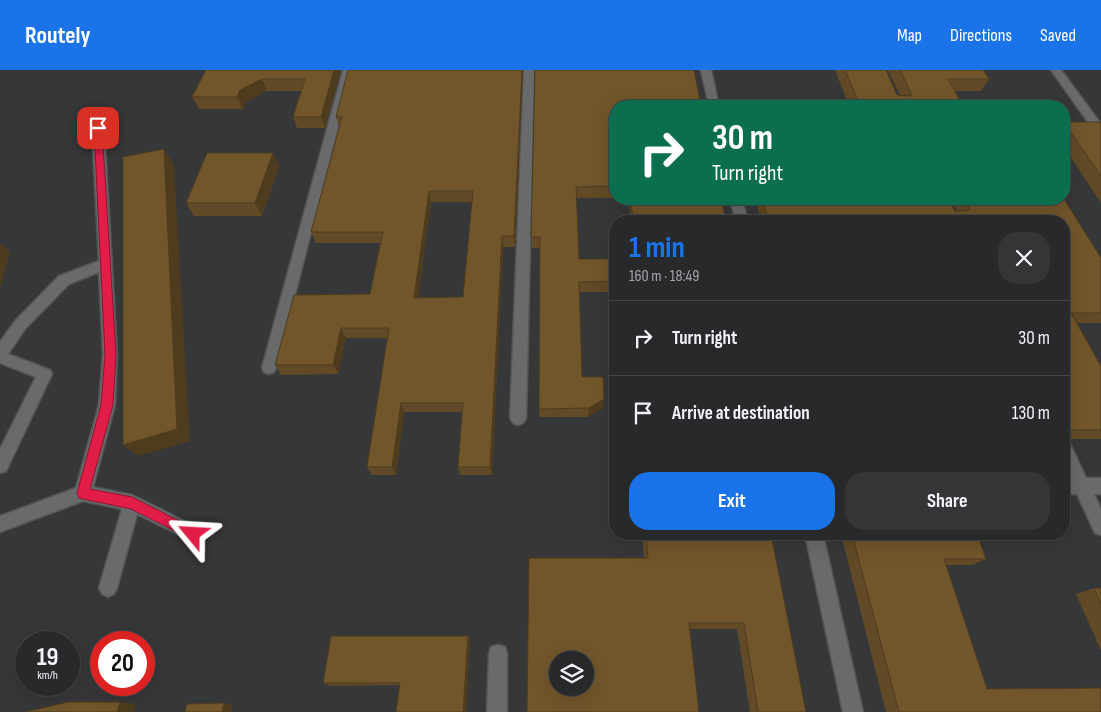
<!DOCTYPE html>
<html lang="en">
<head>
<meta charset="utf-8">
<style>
  :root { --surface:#28292b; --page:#343537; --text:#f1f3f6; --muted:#a5a6a9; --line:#444547; --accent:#1a73e8 }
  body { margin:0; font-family:"Sofia Sans Condensed",sans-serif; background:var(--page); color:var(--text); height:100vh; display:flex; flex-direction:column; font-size:19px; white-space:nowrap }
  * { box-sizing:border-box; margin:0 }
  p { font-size:16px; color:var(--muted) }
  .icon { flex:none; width:28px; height:28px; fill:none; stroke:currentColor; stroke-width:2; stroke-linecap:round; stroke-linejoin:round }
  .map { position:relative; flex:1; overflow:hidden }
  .details { position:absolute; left:609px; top:145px; width:461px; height:325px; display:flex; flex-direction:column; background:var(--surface); border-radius:20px; box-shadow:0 5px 20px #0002,0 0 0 1px var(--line) }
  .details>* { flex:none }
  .top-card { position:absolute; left:609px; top:30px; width:461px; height:105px; border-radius:20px; box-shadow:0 5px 20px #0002,0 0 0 1px var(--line); background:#0b6e4f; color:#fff; overflow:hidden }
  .controls { position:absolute; left:549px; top:581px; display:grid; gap:10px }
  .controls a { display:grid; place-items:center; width:45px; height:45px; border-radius:50%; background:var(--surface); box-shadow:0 5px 20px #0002,0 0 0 1px var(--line); font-size:25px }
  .speed { position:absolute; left:15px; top:561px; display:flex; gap:10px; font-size:25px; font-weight:700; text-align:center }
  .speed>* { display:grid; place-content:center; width:65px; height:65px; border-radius:50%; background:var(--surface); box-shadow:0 5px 20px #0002,0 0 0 1px var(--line); line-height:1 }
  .speed small { font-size:12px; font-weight:400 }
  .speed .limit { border:8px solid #d22; background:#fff; color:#111 }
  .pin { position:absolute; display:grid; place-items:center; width:42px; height:42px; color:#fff; margin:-21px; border-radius:10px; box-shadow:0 2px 8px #0006 }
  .me { position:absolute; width:55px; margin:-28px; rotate:297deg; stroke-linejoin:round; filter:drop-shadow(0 0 4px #0008) }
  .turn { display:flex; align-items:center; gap:18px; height:105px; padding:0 20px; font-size:22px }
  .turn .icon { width:65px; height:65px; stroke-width:2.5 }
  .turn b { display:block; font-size:35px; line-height:42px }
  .round { display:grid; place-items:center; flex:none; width:52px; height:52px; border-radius:20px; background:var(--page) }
  .overview { display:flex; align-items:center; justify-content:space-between; height:85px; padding:0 20px }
  h1 { font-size:30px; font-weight:700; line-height:38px; color:var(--accent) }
  .primary-button { display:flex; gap:10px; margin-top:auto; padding:10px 20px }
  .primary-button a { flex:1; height:58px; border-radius:20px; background:var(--accent); color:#fff; font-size:20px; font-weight:700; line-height:58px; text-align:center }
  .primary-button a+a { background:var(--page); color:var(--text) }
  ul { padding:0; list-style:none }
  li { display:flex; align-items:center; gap:15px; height:75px; padding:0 20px; border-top:1px solid var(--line) }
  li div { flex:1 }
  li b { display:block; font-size:19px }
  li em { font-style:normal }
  header { display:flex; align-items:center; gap:30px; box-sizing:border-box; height:70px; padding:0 25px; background:var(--accent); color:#fff }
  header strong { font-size:24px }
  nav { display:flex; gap:28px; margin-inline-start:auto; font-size:18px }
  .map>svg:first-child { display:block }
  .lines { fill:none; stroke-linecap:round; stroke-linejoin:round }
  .minor-casing { stroke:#525455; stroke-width:3 }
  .minor { fill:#686a6c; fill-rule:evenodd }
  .wall { fill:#614a25; fill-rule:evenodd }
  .shaded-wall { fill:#4f3c1e }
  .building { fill:#71562b; stroke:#4f3c1e; fill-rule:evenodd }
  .route { fill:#e11d48; stroke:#92132f }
</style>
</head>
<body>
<header>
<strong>Routely</strong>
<nav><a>Map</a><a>Directions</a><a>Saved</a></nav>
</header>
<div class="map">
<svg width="1101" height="642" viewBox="0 0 1101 642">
  <rect width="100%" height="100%" fill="#363739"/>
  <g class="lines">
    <defs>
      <g id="minor">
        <polygon points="343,0 353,0 276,298 274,302 269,304 264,302 262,298"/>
        <polygon points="524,0 534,0 526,348 523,353 518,355 513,353 510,348"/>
        <polygon points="701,0 711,0 719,36 709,36"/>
        <polygon points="1051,0 1061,0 1101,54 1101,66 1097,65"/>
        <polygon points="98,54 104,58 117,284 115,335 93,417 132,425 199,458 202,464 199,470 193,472 137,444 117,518 114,524 108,527 102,524 99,518 122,439 83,431 0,462 0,446 76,418 99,335 103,284 99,202 69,214 25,259 8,284 50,300 52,304 6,401 0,403 0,379 36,307 0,293 0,272 15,251 59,206 99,191 92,58"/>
        <polygon points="730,129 742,129 748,151 736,151"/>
        <polygon points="1064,372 1070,374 1086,408 1101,408 1101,424 1094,424 1101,439 1101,465 1095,463 1077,424 1064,424 1064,408 1070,408 1064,396"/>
        <polygon points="805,464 823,464 863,642 843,642"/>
        <polygon points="498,575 505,577 507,584 507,642 487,642 489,584 491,577"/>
      </g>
    </defs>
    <use href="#minor" class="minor-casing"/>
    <use href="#minor" class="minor"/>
  </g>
  <g class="wall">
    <polygon points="206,0 341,0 325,58 297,58 293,47 301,21 267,21 246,32 243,39 199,39 192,27"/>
    <path d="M 523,0 L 515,177 L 503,177 L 492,405 L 460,405 L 458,397 L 462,342 L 404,342 L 396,405 L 372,405 L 367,397 L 388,268 L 346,268 L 338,304 L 281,305 L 275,295 L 370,224 L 380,173 L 316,173 L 311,162 L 339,57 L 336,47 ZM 431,132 L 472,132 L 463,227 L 418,228 Z"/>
    <polygon points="835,0 886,0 897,25 900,25 888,0 983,0 989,9 981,21 955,21 963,36 849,36"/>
    <polygon points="615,36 615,128 576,128 579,189 615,189 615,222 579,222 582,307 603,338 588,347 539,347 540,178 532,178 531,167"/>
    <polygon points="1064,52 1101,52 1101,133 1064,77"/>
    <polygon points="279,96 262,146 194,146 186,133"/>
    <polygon points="628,129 721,129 726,151 631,151"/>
    <polygon points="755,129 948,129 955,141 957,141 951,129 1064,129 1101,188 1101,253 1077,253 1101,296 1101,369 1064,369 1064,151 761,151"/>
    <polygon points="642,464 771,464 806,642 750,642 737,559 689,559 644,488"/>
    <polygon points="841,464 977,464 986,489 972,495 946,495 987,619 1101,642 886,642"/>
    <polygon points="1094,518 1101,518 1101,581 1076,524"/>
    <polygon points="468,566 470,570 466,642 396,642 399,615 331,616 323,613"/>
  </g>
  <g class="shaded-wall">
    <polygon points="334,0 341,0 325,58 321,47"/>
    <polygon points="522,0 523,0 515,177 514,166"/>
    <polygon points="262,9 267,21 246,32 243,39 237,27 240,20"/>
    <polygon points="164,79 174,95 190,371 138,386 123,375"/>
    <polygon points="273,83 279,96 262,146 255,133"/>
    <polygon points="429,121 431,132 417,238 414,228"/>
    <polygon points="502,166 503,177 492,405 490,397"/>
    <polygon points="0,173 10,182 0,218"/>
    <polygon points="341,258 346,268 338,304 333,295"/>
    <polygon points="604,329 603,338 588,347 589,338"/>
    <polygon points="401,333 404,342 396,405 392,397"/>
    <polygon points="468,566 470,570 466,642 463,642"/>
    <polygon points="120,632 135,634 133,642 117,642"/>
    <polygon points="224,633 233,635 231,642 222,642"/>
  </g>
  <g class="building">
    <polygon points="206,0 334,0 321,47 293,47 305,9 262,9 240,20 237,27 192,27"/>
    <path d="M 348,0 L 522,0 L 514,166 L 502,166 L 490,397 L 458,397 L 463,333 L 401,333 L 392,397 L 367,397 L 389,258 L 341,258 L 333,295 L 275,295 L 294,225 L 370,224 L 383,162 L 311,162 L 342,47 L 336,47 ZM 429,121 L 473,121 L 463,227 L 414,228 Z"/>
    <polygon points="535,0 694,0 701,36 615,36 615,116 576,117 579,189 615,189 615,211 579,212 582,307 603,307 604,329 589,338 539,339 540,167 531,167"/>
    <polygon points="845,0 886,0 897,25 911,26 911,23 900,0 983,0 989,9 948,9 963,36 860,36"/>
    <polygon points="1064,52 1101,52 1101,106"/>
    <polygon points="164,79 177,359 123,375 123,87"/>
    <polygon points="207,83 273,83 255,133 186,133"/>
    <polygon points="631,129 721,129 726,151 633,151"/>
    <polygon points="763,129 949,129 955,141 970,140 965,129 1064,129 1101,188 1101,243 1071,243 1101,296 1101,360 1064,360 1064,151 892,151 890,147 841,147 842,151 768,151"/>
    <path d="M 646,464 L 771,464 L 806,642 L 758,642 L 744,553 L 689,553 L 699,642 L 527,642 L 529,488 L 648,488 ZM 558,590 L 585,590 L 585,618 L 558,618 Z"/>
    <polygon points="852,464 977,464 986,489 944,489 987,619 1101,618 1101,642 899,642"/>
    <polygon points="1094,518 1101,518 1101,534"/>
    <polygon points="331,566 468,566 463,642 396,642 400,613 323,613"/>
    <polygon points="68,632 120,632 117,642 25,642"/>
    <polygon points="224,633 222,642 185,642 187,634"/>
  </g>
  <polygon class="route" points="98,55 102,58 116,284 113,335 90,419 132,427 197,460 199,464 197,468 193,470 131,439 83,429 79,428 77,423 101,335 105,284 94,58"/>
</svg>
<div class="controls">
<a><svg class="icon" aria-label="layers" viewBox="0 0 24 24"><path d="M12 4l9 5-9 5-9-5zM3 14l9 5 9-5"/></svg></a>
</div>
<div class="speed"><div>19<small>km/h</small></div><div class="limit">20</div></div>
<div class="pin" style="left:98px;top:58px;background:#d93025"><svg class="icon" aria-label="arrive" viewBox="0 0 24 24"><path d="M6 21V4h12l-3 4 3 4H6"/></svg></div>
<svg class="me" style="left:193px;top:464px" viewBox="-20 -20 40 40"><path d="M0-17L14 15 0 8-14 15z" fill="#e11d48" stroke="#fff" stroke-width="4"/></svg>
<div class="top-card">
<div class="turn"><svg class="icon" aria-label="right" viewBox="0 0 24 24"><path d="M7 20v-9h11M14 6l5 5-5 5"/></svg><div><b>30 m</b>Turn right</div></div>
</div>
<section class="details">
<div class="overview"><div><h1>1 min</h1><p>160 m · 18:49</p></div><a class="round"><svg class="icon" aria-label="close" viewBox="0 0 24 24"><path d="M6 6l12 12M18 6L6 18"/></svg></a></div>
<ul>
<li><svg class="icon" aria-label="right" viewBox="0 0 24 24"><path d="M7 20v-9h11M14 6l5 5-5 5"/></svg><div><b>Turn right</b></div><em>30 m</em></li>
<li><svg class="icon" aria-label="arrive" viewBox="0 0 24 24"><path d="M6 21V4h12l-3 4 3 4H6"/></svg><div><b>Arrive at destination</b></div><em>130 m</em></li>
</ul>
<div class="primary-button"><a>Exit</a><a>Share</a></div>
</section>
</div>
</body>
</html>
